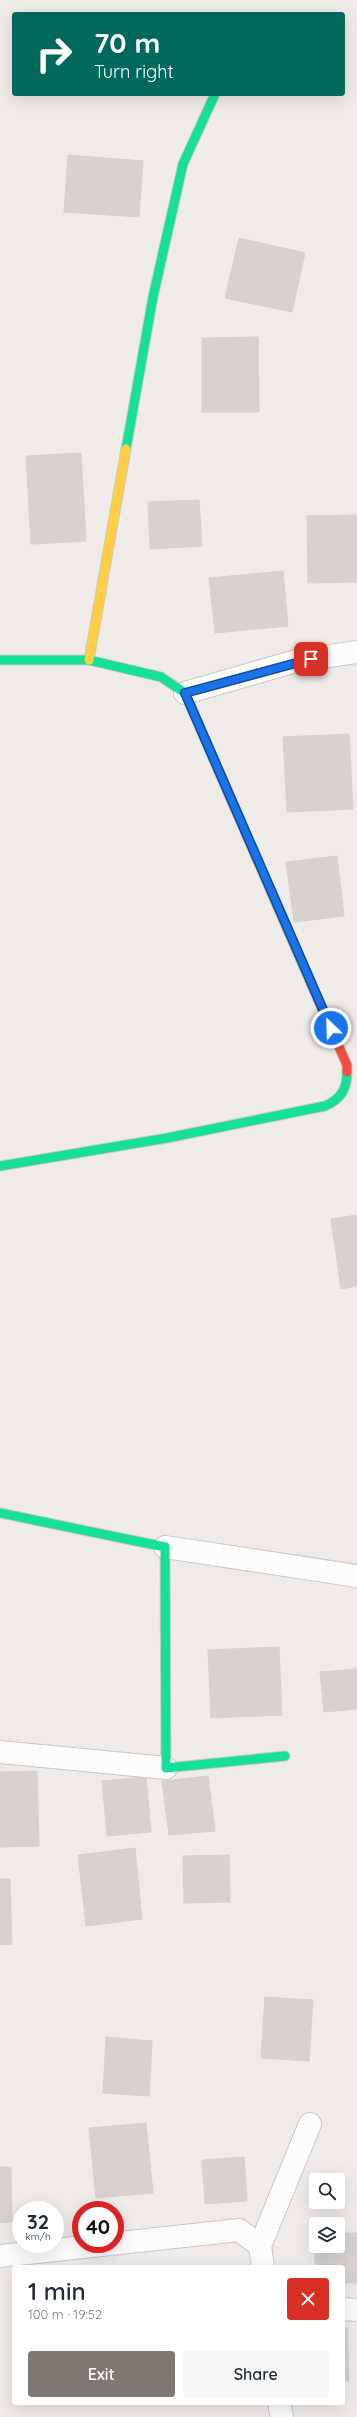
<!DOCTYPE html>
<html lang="en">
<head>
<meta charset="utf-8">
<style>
  :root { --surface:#fff; --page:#f6f6f7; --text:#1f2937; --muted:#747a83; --accent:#7f7974 }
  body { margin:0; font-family:Quicksand,sans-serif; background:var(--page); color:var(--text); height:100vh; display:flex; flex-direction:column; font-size:15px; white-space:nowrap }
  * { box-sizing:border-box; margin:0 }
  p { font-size:13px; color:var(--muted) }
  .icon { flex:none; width:22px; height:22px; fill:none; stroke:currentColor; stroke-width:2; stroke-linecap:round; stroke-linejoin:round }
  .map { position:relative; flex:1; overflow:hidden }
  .side { position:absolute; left:12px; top:2265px; width:333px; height:140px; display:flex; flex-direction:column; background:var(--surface); border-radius:4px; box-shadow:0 4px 16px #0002 }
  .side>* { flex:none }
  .guide { position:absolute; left:12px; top:12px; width:333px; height:84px; border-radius:4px; box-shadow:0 4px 16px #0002; background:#00695c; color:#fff; overflow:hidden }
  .fabs { position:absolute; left:309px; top:2173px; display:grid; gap:8px }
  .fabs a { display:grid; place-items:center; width:36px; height:36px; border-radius:4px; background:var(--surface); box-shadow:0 4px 16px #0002; font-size:20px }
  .speed { position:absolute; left:12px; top:2201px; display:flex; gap:8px; font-size:20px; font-weight:700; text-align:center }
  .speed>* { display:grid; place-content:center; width:52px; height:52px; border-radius:50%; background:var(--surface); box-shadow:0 4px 16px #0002; line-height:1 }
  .speed small { font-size:10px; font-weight:400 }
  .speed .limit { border:6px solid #d22; background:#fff; color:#111 }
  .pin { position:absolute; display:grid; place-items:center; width:34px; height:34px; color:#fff; margin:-17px; border-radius:8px; box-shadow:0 2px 6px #0006 }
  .me { position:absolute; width:44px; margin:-22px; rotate:336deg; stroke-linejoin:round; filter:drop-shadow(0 0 3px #0008) }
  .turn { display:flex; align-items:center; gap:14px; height:84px; padding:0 16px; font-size:18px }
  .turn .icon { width:52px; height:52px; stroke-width:2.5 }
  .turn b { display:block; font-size:28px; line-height:34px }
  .round { display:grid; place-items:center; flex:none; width:42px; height:42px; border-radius:4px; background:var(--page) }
  .summary { display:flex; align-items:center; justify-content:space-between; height:68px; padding:0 16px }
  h1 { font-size:24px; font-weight:600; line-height:30px }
  .cta { display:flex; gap:8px; margin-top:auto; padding:8px 16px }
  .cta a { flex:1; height:46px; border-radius:4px; background:var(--accent); color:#fff; font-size:16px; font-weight:600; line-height:46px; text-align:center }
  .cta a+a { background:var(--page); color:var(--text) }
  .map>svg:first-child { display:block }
  .building { fill:#d6d2cf; stroke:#d6d2ce }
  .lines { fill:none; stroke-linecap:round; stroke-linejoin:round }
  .street-casing { stroke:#cac7c4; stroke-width:24 }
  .fast-casing { stroke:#cfc8c1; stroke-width:11 }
  .slow-casing { stroke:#cfc8c1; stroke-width:11 }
  .jam-casing { stroke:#cfc8c1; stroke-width:11 }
  .street { stroke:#fcfcfc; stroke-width:22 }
  .fast { stroke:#16e098; stroke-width:9 }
  .slow { stroke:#ffcf43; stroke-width:9 }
  .jam { stroke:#f24e42; stroke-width:9 }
  .route-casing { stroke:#114b97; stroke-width:10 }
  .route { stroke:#1a73e8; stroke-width:7 }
</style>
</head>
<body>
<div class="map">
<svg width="357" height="2417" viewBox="0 0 357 2417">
  <rect width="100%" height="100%" fill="#eeebe8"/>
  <g class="building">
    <polygon points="68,155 143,161 139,217 64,212"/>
    <polygon points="239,238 305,253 292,312 225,298"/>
    <polygon points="258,337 259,412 202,412 202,338"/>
    <polygon points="81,453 86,541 31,544 26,456"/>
    <polygon points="199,500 202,546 150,549 148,502"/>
    <polygon points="357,515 357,582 308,583 307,516"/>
    <polygon points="283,571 288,626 215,633 209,578"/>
    <polygon points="349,734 353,809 287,812 283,737"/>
    <polygon points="337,856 344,916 294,922 286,862"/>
    <polygon points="357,1215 357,1286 341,1289 331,1219"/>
    <polygon points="279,1647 282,1715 211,1718 208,1650"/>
    <polygon points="357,1669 357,1709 324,1712 320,1672"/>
    <polygon points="37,1771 39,1846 0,1847 0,1772"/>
    <polygon points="208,1776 215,1831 169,1835 162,1781"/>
    <polygon points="146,1777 151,1832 107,1836 102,1781"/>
    <polygon points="135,1848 142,1919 86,1926 78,1855"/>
    <polygon points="229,1855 230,1902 184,1903 183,1856"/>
    <polygon points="0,1879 10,1879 12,1944 0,1945"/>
    <polygon points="265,1997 313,2000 309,2061 261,2058"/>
    <polygon points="106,2037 152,2041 149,2096 103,2093"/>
    <polygon points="146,2123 153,2193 96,2198 89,2128"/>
    <polygon points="244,2157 247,2201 205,2204 202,2160"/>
    <polygon points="0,2167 11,2167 12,2222 0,2223"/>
    <polygon points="338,2233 357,2233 357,2283 343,2283 343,2267 315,2267 314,2234 316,2246 338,2246"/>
    <polygon points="343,2328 347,2328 349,2381 343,2381"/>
  </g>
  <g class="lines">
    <defs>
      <g id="street">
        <polyline points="185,693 296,661 357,652"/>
        <polyline points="165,1547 357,1576"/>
        <polyline points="0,1752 166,1768"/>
        <polyline points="260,2246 310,2124"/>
        <polyline points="0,2256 239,2230 260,2246 263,2267"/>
        <polyline points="343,2309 357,2310"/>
        <polyline points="279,2403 282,2417"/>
      </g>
      <g id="fast">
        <polyline points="126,449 153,297 183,164 215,94"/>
        <polyline points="0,660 89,660 161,677 185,693 214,760"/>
        <path d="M 0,1166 L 167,1138 L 325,1106 C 341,1099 347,1089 347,1072"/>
        <polyline points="0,1513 165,1547 166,1768 285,1756"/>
      </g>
      <g id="slow">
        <polyline points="89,660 126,449"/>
        <polyline points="214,760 310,981"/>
      </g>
      <polyline id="jam" points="310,981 347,1065 347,1072"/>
    </defs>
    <use href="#street" class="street-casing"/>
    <use href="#fast" class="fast-casing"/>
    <use href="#slow" class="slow-casing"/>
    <use href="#jam" class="jam-casing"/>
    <use href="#street" class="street"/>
    <use href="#fast" class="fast"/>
    <use href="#slow" class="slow"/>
    <use href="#jam" class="jam"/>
  </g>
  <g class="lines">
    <defs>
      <polyline id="route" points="311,659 185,693 331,1028"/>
    </defs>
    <use href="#route" class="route-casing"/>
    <use href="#route" class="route"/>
  </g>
</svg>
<div class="fabs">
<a><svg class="icon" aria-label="search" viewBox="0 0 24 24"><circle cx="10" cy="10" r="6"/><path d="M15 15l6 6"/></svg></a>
<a><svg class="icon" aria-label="layers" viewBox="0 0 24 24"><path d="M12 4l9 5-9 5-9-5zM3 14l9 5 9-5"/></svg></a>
</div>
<div class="speed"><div>32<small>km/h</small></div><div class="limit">40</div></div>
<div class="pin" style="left:311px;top:659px;background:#d93025"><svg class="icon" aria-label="arrive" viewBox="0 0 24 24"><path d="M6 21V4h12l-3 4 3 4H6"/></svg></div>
<svg class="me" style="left:331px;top:1028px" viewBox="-20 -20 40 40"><circle r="17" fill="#1a73e8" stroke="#fff" stroke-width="3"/><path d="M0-11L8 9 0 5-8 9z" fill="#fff"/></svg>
<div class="guide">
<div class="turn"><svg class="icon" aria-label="right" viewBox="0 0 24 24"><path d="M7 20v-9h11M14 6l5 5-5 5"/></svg><div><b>70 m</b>Turn right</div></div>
</div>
<section class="side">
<div class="summary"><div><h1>1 min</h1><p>100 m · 19:52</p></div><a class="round" style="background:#d93025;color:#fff"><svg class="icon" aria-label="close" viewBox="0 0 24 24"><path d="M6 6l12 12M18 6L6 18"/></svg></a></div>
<div class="cta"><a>Exit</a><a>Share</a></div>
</section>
</div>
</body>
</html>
